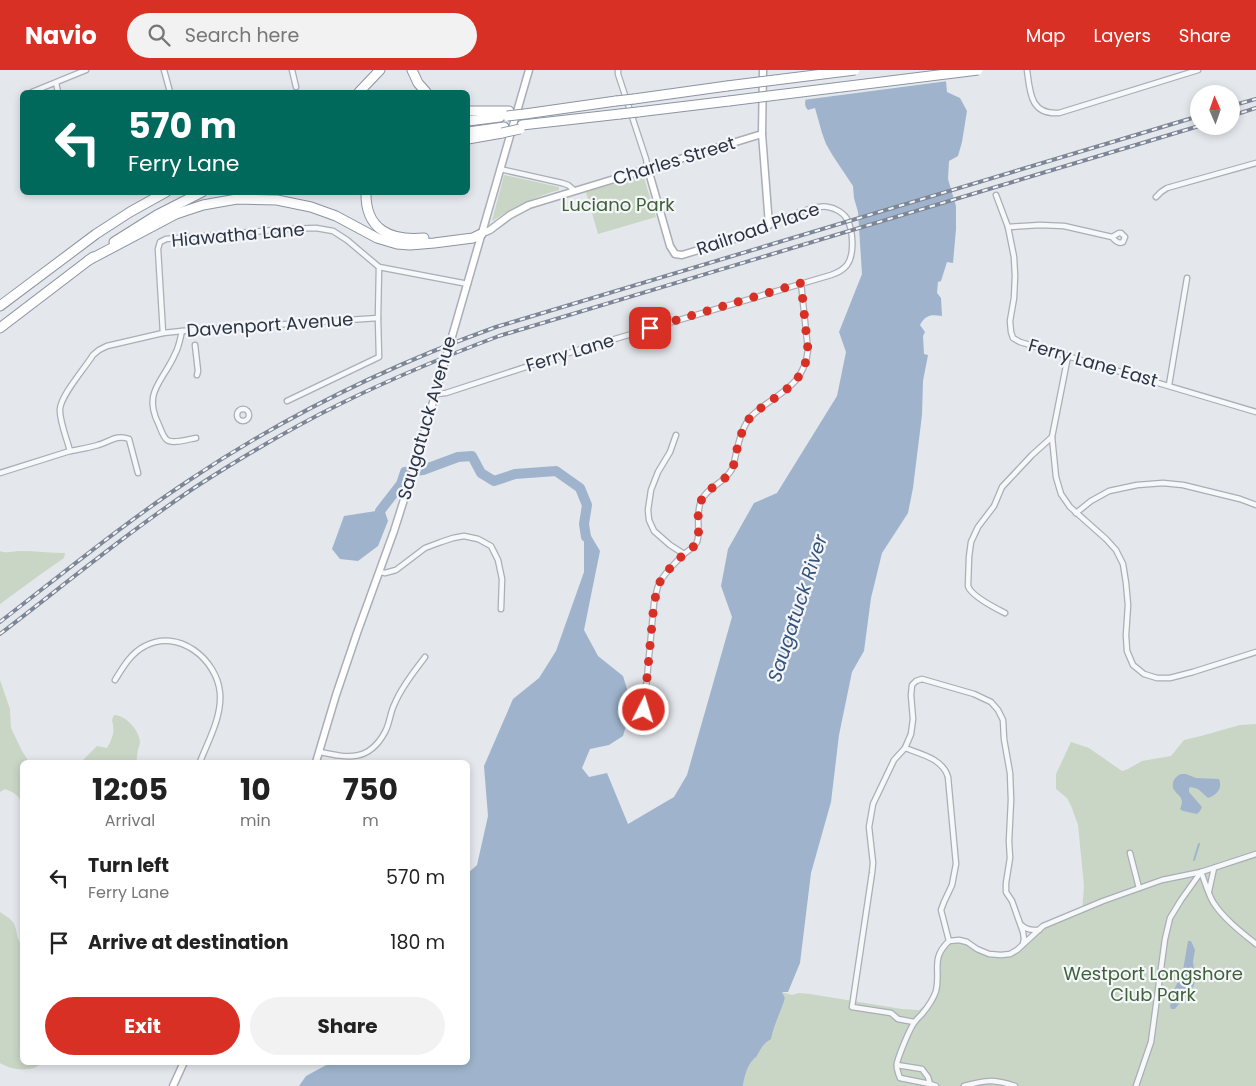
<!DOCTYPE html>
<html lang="en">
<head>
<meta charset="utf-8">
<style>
  :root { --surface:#fff; --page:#f2f2f2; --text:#222; --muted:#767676; --accent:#d93025 }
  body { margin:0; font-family:Poppins,sans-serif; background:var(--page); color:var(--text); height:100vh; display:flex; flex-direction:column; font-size:19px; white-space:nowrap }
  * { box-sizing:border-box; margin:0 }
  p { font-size:16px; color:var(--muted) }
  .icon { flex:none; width:28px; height:28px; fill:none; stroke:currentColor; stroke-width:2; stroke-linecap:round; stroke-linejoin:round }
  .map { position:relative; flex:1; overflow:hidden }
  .drawer { position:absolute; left:20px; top:690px; width:450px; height:305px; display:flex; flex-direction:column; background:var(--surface); border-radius:8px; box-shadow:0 2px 8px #0003 }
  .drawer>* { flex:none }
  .banner { position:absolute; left:20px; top:20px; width:450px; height:105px; border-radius:8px; box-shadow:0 2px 8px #0003; background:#00695c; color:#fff; overflow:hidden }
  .needle { width:32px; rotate:358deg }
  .tools { position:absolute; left:1190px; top:15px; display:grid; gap:10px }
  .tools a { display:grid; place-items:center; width:50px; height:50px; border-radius:50%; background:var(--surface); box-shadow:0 2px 8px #0003; font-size:25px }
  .pin { position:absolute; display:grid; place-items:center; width:42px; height:42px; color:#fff; margin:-21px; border-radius:10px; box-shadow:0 2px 8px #0006 }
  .me { position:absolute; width:55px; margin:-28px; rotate:5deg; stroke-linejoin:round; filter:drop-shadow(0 0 4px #0008) }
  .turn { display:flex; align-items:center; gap:18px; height:105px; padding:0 25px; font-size:22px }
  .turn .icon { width:65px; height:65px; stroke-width:2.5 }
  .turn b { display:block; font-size:35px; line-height:42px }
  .eta { display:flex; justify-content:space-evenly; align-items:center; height:85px; text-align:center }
  .eta b { font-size:30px; font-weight:700; line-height:35px }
  .cta { display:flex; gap:10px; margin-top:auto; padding:10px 25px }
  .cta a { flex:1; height:58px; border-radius:30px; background:var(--accent); color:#fff; font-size:20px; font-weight:700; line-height:58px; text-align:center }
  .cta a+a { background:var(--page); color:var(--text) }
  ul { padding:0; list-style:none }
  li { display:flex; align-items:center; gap:15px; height:65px; padding:0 25px }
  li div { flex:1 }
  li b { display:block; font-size:19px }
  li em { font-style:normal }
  header { display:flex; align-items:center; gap:30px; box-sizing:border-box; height:70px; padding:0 25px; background:var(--accent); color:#fff }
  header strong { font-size:24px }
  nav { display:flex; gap:28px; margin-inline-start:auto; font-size:18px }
  .search { width:350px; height:45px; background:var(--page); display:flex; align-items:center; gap:12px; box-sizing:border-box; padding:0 18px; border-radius:28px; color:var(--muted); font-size:19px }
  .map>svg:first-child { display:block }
  .green { fill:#c9d6c5 }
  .water { fill:#9fb4cc }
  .pier { fill:#e4e7ec }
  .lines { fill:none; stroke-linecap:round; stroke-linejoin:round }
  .stream { stroke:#9fb4cc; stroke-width:2 }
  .river { stroke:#9fb4cc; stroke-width:10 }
  .street-casing { stroke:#a9aeb7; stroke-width:7 }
  .secondary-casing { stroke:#a9aeb7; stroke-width:9 }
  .highway-casing { stroke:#8b94a3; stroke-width:11 }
  .street { stroke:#f7f8fa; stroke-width:4.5 }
  .secondary { stroke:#fff; stroke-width:6 }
  .highway { stroke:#fff; stroke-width:9 }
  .rail-casing { stroke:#7d8696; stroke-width:4 }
  .rail { stroke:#f4f6f9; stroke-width:2; stroke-dasharray:5.5; stroke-linecap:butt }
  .highway-bridge-casing { stroke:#8b94a3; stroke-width:11; stroke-linecap:butt }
  .highway-bridge { stroke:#fff; stroke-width:9 }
  .route { stroke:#d93025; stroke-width:9; stroke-dasharray:0 16.2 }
  .labels { text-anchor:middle; stroke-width:4.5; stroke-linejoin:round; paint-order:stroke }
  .street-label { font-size:18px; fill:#2b3445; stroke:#f4f6f9 }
  .park-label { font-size:18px; fill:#3f6138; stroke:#f4f6f9 }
  .water-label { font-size:19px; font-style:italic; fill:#34527a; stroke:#f4f6f9 }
</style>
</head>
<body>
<header>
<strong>Navio</strong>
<div class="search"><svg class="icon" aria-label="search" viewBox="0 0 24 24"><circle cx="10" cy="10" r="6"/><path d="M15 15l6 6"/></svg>Search here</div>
<nav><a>Map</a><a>Layers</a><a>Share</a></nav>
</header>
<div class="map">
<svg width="1256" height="1016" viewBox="0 0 1256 1016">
  <rect width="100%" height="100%" fill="#e4e7ec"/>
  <g class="green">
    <path d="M 504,105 L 559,117 L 559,120 C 534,127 514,137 492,151 Z"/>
    <polygon points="643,105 656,147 598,164 586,122"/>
    <path d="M 0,481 C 7,484 12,481 20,481 C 35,481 50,483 65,483 L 64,488 L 41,504 L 0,534 Z"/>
    <path d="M 0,610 L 10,639 L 11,658 L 22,681 L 29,692 L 22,692 L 22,748 C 19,730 25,727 5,719 L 0,722 Z"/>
    <path d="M 114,645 C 126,645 140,661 140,673 C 140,673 138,680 138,680 C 137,684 137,689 136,692 L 81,692 L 97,676 L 107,678 C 113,667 115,662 112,650 Z"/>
    <path d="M 1256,654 L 1256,1016 L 743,1016 C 744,1008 747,996 753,990 C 757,985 755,990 758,984 C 762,977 764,973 771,968 C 774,954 781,942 785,928 L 782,922 L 792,925 L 799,923 L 810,924 L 902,939 L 919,940 L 932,930 L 939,915 L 941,888 L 943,879 L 951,873 L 957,872 L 964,874 L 978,882 L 998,888 L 1007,887 L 1043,859 L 1059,851 L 1082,842 L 1084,816 L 1078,755 L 1072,738 L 1067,728 L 1056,719 L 1056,704 L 1071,672 L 1089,678 L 1122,701 L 1128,699 L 1142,691 L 1171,686 L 1184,670 L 1201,666 L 1240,655 Z"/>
    <path d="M 0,842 C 4,845 10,848 13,852 C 18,859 15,869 22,874 L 22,992 L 42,993 C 32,1003 11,1000 0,993 Z"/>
  </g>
  <g class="water">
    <path d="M 945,0 L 947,22 L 960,28 L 967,41 L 962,72 L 958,86 L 949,91 L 948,109 L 956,136 L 956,159 L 953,193 L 947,192 L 941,211 L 938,212 L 937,223 L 941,228 L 942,246 C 931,244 925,245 920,255 L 925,262 L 923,266 L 924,284 L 928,285 L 923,311 L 922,345 L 913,418 L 908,443 L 882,483 L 871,528 L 864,581 L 852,602 L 839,665 L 831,732 L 811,803 L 800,893 L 788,922 L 782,922 L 785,928 C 781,942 774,954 771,969 C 764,973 762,977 758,984 C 755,990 757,985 753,990 C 747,996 744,1008 743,1016 L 299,1016 L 306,1006 L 330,993 L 468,992 L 468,803 L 477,795 L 488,746 L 484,696 L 513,629 L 539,608 L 556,581 L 584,502 L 584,454 L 600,481 L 584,560 L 598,586 L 623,606 L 632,635 L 623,666 L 609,675 L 590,679 L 582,698 L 589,707 L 607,703 L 628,754 L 674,727 L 687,705 L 732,547 L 721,516 L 728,479 L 754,433 L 777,423 L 837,326 L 846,282 L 839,262 L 862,204 L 858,142 L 854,128 L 853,116 L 833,86 L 826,74 L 822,63 L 815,38 L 808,40 C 804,36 805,33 806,28 Z"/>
    <polygon points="376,441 385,442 388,451 378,476 358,491 340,489 332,479 344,446"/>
    <path d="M 1181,704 L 1186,704 L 1196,708 L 1219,709 C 1223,718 1217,725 1208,728 L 1198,719 L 1191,717 L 1189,718 L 1189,722 L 1202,737 L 1200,741 L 1197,744 L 1183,741 L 1180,739 C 1181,737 1182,733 1182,731 C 1181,724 1171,722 1173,713 C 1174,708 1177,706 1181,704 Z"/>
    <polygon points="1188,871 1191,871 1195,880 1193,891 1195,910 1194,915 1189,924 1181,931 1175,939 1171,939 1170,936 1173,926 1175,918 1183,900"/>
  </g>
  <polygon class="pier" points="800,0 947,0 948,11 803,30"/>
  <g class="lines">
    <polyline class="stream" points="1194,790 1199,774"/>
    <polyline class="river" points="380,441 401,414 405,402 423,400 458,387 472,386 481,403 494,411 515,404 556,401 580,418 587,435 584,454 586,467"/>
    <defs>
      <g id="street">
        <polyline points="164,0 170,22"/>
        <polyline points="292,0 296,17"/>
        <polyline points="618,0 618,4 646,89 648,99"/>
        <path d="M 1027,0 C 1030,22 1030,45 1059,43 L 1198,0"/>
        <polyline points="56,13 58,22"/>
        <polyline points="32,22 86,0"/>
        <polyline points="500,99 562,113 568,115 575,121"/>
        <polyline points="996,125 1008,157 1014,187 1015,206 1014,228 1010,251 1011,262 1013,268 1020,272 1256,342"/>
        <polyline points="1156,127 1161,122 1167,118 1256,93"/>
        <path d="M 1008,157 L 1040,155 L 1064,156 L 1112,167 L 1119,163 L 1121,163 L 1125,167 L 1123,172 C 1119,174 1115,171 1112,167"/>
        <path d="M 182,261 C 180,269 179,277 175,284 C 163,312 142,322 159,355 C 161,360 163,366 166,369 C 171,375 189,369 196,368"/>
        <polyline points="163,263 158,179 160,172 166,169 286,159 316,158 333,161 347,170 379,197 468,214"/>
        <polyline points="195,275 198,301 197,305"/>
        <polyline points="1068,286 1052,367 1056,407 1061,424 1070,437 1106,469 1116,480 1123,494 1126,513 1128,535 1126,565 1127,581 1133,595 1144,604 1157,608 1170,608 1193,602 1256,582"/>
        <polyline points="1169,315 1187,208"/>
        <path d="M 435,324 L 446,323 L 581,279 L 831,205 C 837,203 843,200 847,195 C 855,184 853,160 847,149 C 844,143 835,138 828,137 C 816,134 788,147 776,151 L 769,155"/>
        <polyline points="287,331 379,287 378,248 379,197"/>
        <circle cx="243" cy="345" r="6"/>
        <polyline points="676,365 670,382 658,402 651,420 648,440 649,450 654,461 670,475 684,484"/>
        <path d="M 70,381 C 80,379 89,378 98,375 C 109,372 117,364 129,369 L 138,403"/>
        <path d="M 0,403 L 70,381 C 67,369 59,350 60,339 C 61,325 85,298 93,285 L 99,280 L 107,276 L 163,263 L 182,261 L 378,248"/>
        <polyline points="1076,443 1091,431 1109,421 1137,415 1163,413 1183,415 1240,429 1256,435"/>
        <polyline points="380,502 385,503 396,500 425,478 441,472 453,468 464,466 478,469 491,476 498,490 502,509 501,539"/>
        <path d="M 1005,543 C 995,538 971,526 968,516 L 969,487 L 971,472 L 978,457 L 994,436 L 1002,417 L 1032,385 L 1052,367"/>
        <path d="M 115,610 C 123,597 131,583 145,576 C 178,558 217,589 220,623 C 222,647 208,671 200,692"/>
        <path d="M 644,640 L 654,533 C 656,527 656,520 659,514 C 664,503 674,494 683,485 C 687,481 694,478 697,472 C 701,462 695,445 701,431 C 707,417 725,413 732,399 C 734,396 734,392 735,388 C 738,375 741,360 749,349 C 755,342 762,337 769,332 C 791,317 805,307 808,280 L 801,213"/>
        <path d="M 905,678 C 921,684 943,689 948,707 L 956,794 L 952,815 L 944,832 L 941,840 L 949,871"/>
        <path d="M 320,682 C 348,688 369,692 385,662 C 390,653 390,642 395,633 C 402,616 414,602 425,587"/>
        <polyline points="1130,783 1139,818"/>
        <path d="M 1201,802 C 1205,812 1208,823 1213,832 C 1223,848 1241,862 1256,874"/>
        <polyline points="1209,821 1214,798"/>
        <path d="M 1021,855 C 1027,860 1031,860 1039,860"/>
        <polyline points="914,952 898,949 891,943 852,937 872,803 873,793 869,757 873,734 894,690 905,678 911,664 913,649 911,625 912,615 916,611 922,609 974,624 991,632 998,640 1003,650 1004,669 1010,703 1011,730 1009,771 1010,788 1006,813 1006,822 1012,831 1023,862 1024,869 1023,874"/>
        <polyline points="897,995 922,999 928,1007 930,1014"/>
        <path d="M 936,1016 L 930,1014 L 900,1008 C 898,1003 896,998 897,993 C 899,985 909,960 914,953 C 916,950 919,947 922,944 C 927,938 933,930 936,921 C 941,900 930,889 949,871 L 959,870 L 967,872 L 977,879 L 989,884 L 1001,885 L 1010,884 L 1017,880 L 1043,856 L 1103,831 L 1162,810 L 1201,802 L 1256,784"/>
        <path d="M 964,1016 C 986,1010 993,1009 1015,1016"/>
        <polyline points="1136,1016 1151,972 1165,869 1170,848 1181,830 1201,802"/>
      </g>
      <g id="secondary">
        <polyline points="648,99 670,176 675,184 682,185 760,161 769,155 762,64 763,0"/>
        <polyline points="481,164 490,160 510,145 529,135 762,64"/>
        <polyline points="316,692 336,625 357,563 394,461 414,398 529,0"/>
        <polyline points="173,1016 184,992"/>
      </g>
      <g id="highway">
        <polyline points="412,0 418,13 426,22"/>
        <polyline points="359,22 380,0"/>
        <polyline points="634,29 727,16"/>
        <polyline points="468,41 509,41"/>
        <polyline points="638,42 729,31"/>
        <polyline points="525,44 616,31"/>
        <polyline points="468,51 500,47"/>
        <polyline points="522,55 620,44"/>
        <polyline points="468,62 504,57"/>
        <polyline points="468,69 502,63"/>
        <path d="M 366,122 C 365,160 391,171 424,168"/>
        <polyline points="114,172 157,145 202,122"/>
        <polyline points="89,190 176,144 203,135 237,129 277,130 311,137 336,146 377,168 397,174 410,175 434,173 473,168 481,164"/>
        <polyline points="0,236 96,164 130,142 166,122"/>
        <polyline points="0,258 93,187"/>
      </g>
    </defs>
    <use href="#street" class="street-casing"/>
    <use href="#secondary" class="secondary-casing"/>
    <use href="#highway" class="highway-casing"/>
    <use href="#street" class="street"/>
    <use href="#secondary" class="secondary"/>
    <use href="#highway" class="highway"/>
    <defs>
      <g id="rail">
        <polyline points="1231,36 1256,29"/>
        <polyline points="1231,46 1256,38"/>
        <path d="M 0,552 C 62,504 123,454 188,411 C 283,347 388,296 496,257 L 1199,46"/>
        <path d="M 0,564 C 64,515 127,463 194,418 C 242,387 291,358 342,333 C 393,308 446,286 499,266 L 1199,56"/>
      </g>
    </defs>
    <use href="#rail" class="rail-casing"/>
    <use href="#rail" class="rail"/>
    <defs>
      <g id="highway-bridge">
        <polyline points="727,16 855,0"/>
        <polyline points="616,31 634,29"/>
        <polyline points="729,31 978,0"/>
        <polyline points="620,44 638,42"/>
        <polyline points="507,46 525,44"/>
        <polyline points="502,63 520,59"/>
      </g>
    </defs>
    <use href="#highway-bridge" class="highway-bridge-casing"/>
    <use href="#highway-bridge" class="highway-bridge"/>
  </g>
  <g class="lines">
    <path class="route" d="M 644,640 L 654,533 C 656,527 656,520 659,514 C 664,503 674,494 683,485 C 687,481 694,478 697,472 C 701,462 695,445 701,431 C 707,417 725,413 732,399 C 734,396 734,392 735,388 C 738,375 741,360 749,349 C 755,342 762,337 769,332 C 791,317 805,307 808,280 L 801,213 L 650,258"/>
  </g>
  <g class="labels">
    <g class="street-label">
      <text transform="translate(674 91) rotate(-17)" y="6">Charles Street</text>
      <text transform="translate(758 159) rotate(-19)" y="6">Railroad Place</text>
      <text transform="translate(238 165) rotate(-5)" y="6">Hiawatha Lane</text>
      <text transform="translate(270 255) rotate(-4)" y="6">Davenport Avenue</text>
      <text transform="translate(570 283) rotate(-17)" y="6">Ferry Lane</text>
      <text transform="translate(1093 293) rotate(16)" y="6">Ferry Lane East</text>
      <text transform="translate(427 348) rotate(-74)" y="6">Saugatuck Avenue</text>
    </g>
    <g class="park-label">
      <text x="618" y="141">Luciano Park</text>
      <text x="1153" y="910">Westport Longshore<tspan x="1153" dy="21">Club Park</tspan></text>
    </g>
    <g class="water-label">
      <text transform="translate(797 538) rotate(-72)" y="7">Saugatuck River</text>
    </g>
  </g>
</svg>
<div class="tools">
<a><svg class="needle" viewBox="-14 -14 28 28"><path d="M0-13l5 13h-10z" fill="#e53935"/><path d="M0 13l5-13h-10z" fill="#767676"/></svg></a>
</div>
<div class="pin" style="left:650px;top:258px;background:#d93025"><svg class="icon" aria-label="arrive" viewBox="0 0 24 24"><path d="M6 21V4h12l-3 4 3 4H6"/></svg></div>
<svg class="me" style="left:644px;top:640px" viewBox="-20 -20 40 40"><circle r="17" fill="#d93025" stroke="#fff" stroke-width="3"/><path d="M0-11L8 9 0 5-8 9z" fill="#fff"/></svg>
<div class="banner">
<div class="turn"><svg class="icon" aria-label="left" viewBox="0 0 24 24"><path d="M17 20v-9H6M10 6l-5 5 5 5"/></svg><div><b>570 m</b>Ferry Lane</div></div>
</div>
<section class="drawer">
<div class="eta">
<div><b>12:05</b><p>Arrival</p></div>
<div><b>10</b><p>min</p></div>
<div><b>750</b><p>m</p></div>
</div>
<ul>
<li><svg class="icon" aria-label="left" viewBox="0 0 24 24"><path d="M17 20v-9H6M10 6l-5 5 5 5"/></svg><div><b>Turn left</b><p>Ferry Lane</p></div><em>570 m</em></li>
<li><svg class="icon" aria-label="arrive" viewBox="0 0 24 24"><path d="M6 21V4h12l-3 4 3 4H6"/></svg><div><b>Arrive at destination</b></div><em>180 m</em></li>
</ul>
<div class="cta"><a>Exit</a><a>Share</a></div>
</section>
</div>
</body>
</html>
